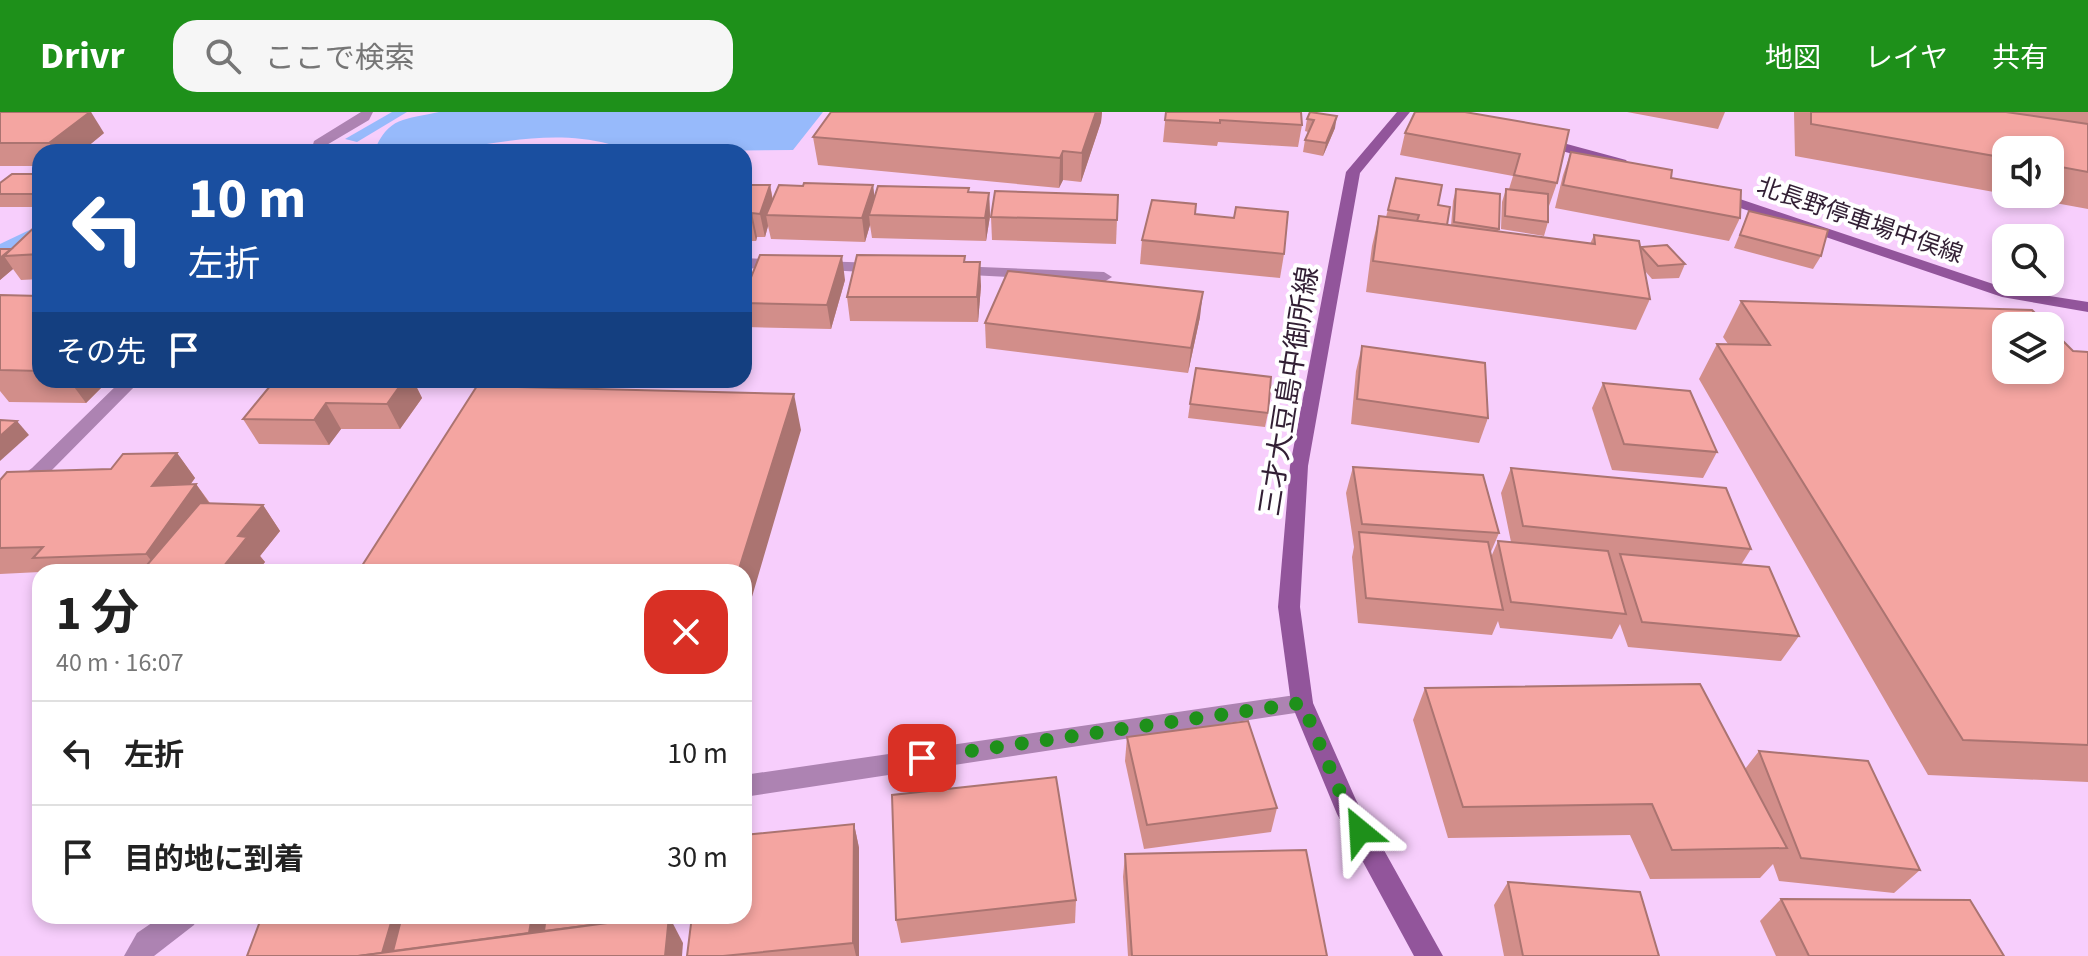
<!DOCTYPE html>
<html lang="ja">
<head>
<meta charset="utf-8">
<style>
  :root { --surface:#fff; --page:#f6f6f6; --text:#222; --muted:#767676; --line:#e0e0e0; --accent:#1e901a }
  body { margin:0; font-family:"Source Sans 3","Noto Sans JP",sans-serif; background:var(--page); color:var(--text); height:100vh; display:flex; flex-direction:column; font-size:30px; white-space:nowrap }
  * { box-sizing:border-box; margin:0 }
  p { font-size:26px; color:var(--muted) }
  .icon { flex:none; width:44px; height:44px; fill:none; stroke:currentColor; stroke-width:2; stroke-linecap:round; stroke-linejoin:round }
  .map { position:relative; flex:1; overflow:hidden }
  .panel { position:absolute; left:32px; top:452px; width:720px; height:360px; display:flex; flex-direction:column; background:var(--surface); border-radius:24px; box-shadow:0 4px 12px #0003 }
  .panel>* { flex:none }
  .hud { position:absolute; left:32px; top:32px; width:720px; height:244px; border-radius:24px; box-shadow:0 4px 12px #0003; background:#1a4fa0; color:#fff; overflow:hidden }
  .controls { position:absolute; left:1992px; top:24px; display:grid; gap:16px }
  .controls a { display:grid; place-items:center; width:72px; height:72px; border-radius:16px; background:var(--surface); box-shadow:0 4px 12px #0003; font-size:40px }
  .pin { position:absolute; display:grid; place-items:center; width:68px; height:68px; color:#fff; margin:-34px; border-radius:16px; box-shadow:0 4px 12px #0006 }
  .me { position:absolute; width:88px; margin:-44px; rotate:333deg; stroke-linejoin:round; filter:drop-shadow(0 0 6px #0008) }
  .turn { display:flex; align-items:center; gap:28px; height:168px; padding:0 24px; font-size:36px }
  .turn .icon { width:104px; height:104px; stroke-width:2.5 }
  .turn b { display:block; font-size:56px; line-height:68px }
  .then { display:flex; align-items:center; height:76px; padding:0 24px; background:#0003; gap:16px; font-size:30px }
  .round { display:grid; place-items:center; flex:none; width:84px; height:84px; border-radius:24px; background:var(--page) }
  .headline { display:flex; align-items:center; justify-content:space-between; height:136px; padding:0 24px }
  h1 { font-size:48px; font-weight:700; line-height:60px }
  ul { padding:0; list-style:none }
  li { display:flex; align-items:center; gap:24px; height:104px; padding:0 24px; border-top:2px solid var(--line) }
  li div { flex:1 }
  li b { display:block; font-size:30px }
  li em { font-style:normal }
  header { display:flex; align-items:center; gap:48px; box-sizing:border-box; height:112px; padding:0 40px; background:var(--accent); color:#fff }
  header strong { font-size:38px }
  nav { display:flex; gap:44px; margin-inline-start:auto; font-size:28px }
  .search { width:560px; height:72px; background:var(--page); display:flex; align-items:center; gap:20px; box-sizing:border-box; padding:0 28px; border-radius:24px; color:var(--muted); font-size:30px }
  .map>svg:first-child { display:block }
  .water { fill:#97bafb }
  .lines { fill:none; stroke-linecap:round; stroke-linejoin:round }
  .stream { fill:#97bafb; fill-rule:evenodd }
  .street { fill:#ad83b2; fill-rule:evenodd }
  .secondary { fill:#92559b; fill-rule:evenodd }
  .wall { fill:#d28e8a; fill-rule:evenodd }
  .shaded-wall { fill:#ab7471 }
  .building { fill:#f4a5a1; stroke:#ab7471; stroke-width:2 }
  .route { stroke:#1e901a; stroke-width:14; stroke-dasharray:0 25.2 }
  .labels { text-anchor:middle; stroke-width:8; stroke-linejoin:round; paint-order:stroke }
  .far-street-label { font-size:24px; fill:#321f34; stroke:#fff }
  .street-label { font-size:28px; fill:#321f34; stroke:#fff }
</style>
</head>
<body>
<header>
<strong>Drivr</strong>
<div class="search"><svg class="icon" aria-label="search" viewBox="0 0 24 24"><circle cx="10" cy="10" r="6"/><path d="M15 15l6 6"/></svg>ここで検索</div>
<nav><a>地図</a><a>レイヤ</a><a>共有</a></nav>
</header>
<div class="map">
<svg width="2088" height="844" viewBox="0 0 2088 844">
  <rect width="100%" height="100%" fill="#f7cefc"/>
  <path class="water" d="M 439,0 L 823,0 L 793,38 L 614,40 L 609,32 C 551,17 495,32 437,39 C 416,42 395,40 374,40 C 388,4 405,8 439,0 Z"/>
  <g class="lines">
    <g class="stream">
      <polygon points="392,0 407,0 357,30 345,27"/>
      <polygon points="40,113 40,123 22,134 0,141 0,132"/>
    </g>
    <g class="street">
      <polygon points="361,0 373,0 369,8 325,34 325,40 311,40 314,29"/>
      <polygon points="744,146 784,148 792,153 784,158 744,156"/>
      <polygon points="816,149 880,151 888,156 880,161 811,157 811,151"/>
      <polygon points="956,154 1104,160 1112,165 1104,170 951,162 948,159"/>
      <polygon points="122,268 141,268 46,364 0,397 0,380 32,356"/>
      <polygon points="1302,582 1310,584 1313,591 1310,598 1302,600 744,685 744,663"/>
      <polygon points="162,804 198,804 194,813 154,844 124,844 137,821"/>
    </g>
    <g class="secondary">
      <polygon points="1397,0 1410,0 1360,61 1308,354 1300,495 1313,591 1356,688 1443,844 1414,844 1337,702 1291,591 1278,495 1290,354 1346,60"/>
      <polygon points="1541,25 1626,48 1628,51 1621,55 1536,32 1536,26"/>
      <polygon points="1716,79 2011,178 2088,190 2088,200 2002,185 1711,86 1709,83"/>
    </g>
  </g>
  <g class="wall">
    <polygon points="0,0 104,21 81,40 40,40 40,54 0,54"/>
    <polygon points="831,0 1102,0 1101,10 1081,70 1063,68 1059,76 818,53 813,25"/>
    <polygon points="1166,0 1302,13 1298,35 1218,30 1217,34 1163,30"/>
    <polygon points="1310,0 1335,16 1323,44 1303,40 1305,28 1308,20 1305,19 1307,7"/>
    <polygon points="1465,0 1557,71 1549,94 1548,93 1548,110 1544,124 1501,117 1502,90 1506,77 1509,77 1513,64 1400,43 1405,21"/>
    <polygon points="1627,0 1725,0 1718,17"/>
    <path d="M 1794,0 L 2088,0 L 2088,97 L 1795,44 ZM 2006,38 L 2050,38 L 2050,82 L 2006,82 Z"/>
    <polygon points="1571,40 1671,66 1740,106 1729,129 1555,96 1563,63"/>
    <polygon points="40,62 40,95 0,95 0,71"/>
    <polygon points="1396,66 1447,113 1451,114 1453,89 1456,77 1499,117 1498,120 1590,132 1594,123 1640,135 1685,152 1679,166 1652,167 1645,159 1650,187 1636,218 1366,180 1372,134 1379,104 1386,105"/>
    <polygon points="744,73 770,73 773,88 803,74 873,73 874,85 969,76 969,80 989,81 990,104 986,129 872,126 870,113 865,130 771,127 768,114 765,125 757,125 756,129 744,129"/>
    <polygon points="1118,83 1116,132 992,128 991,105"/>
    <polygon points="1749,99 1821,144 1813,157 1734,136"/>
    <polygon points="1195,102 1234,106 1284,142 1280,166 1140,152 1142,128"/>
    <polygon points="40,110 40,167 21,168 13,157 0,168 0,137 11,137"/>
    <polygon points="965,150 981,174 978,210 850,209 847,185"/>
    <polygon points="845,168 831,217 746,215 744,205 744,183"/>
    <polygon points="0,183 40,184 40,268 109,268 86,291 9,290 0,279"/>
    <polygon points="1741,189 2073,239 2088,240 2088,670 1928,663 1699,267 1717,232 1728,232 1723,225"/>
    <polygon points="1200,205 1188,261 986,236 985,211"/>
    <polygon points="1362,234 1488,306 1479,331 1351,312 1356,259"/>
    <polygon points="275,268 413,268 422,286 400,317 341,317 329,333 259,332 243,307"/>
    <polygon points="1603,271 1717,340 1703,366 1612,358 1592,296"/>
    <polygon points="1190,292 1268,301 1265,315 1188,306"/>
    <polygon points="177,341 195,366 190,373 196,372 210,391 263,393 280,419 260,444 265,450 257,460 40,460 0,462 0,368 111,357"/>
    <polygon points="1353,355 1499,421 1490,442 1491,445 1498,429 1511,430 1501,381 1511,356 1751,437 1741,453 1799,524 1781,549 1628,535 1620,512 1612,527 1500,516 1498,509 1492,523 1358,511 1352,445 1354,435 1346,381"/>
    <polygon points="1425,576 1745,657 1759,639 1920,758 1894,781 1779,769 1773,752 1760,766 1650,767 1630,723 1448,726 1413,608"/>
    <polygon points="1127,625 1277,696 1271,720 1144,737 1125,649"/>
    <polygon points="854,712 859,736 859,844 687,844"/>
    <polygon points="1125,742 1327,844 1128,844 1123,765"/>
    <polygon points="1508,770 1659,844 1504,844 1494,793"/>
    <polygon points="1781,787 2004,844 1776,844 1760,809"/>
    <polygon points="1076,788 1075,811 901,831 896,808"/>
  </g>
  <g class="shaded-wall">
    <polygon points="90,0 91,0 104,21 81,40 55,40 49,31"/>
    <polygon points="1096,0 1102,0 1101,10 1081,70 1082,41"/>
    <polygon points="1337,4 1335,16 1323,44 1326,31"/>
    <polygon points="1063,39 1063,68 1059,76 1060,46"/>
    <polygon points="770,73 774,96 766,103 768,114 765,125 760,102"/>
    <polygon points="873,73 876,96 869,103 870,113 865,130 862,106"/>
    <polygon points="989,81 990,104 986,129 985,106"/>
    <polygon points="752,101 757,125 756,129 751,106"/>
    <polygon points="11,137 4,144 13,157 0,168 0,146"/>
    <polygon points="842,144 845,168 831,217 827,193"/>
    <polygon points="980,150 981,174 978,210 977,185"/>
    <polygon points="1203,180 1200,205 1188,261 1191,236"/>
    <polygon points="69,268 109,268 86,291"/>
    <polygon points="404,268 413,268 422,286 400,317 387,292"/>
    <polygon points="794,282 801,318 744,512 744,460 738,460"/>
    <polygon points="326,291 341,317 329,333 314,308"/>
    <polygon points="17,309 29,323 0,349 0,324"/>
    <polygon points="177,341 195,366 171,399 152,374"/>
    <polygon points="196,372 214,398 160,460 146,442"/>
    <polygon points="263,393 280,419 260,444 265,450 257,460 219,460 238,424"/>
    <polygon points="854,712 859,736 859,844 856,844 853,831"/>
    <polygon points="393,804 418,804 409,837 382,842"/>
    <polygon points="532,804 551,804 546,831 528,822"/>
    <polygon points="669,804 683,831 682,844 665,844"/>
  </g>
  <g class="building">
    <polygon points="0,0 90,0 49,31 0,31"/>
    <polygon points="831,0 1096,0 1082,41 1063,39 1060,46 813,25"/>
    <polygon points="1166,0 1301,0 1302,13 1220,8 1220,11 1165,8"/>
    <polygon points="1310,0 1337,4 1326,31 1305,28 1314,8 1307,7"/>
    <polygon points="1415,0 1465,0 1569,18 1557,71 1514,63 1520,42 1405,21"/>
    <polygon points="1811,0 2006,0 2088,12 2088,60 2050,53 2050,38 2006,38 2006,46 1811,12"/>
    <polygon points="1571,40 1672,58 1671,66 1741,78 1740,106 1563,73"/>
    <polygon points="12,62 40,62 40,82 0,82 0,71"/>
    <polygon points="1396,66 1442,73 1438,93 1450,95 1447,113 1417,109 1419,103 1388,98"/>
    <polygon points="804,71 873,73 862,106 766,103 779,73 803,74"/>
    <polygon points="744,73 770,73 760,102 752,101 751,106 744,105"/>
    <polygon points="878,74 969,76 968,80 989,81 985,106 869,103"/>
    <polygon points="1456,77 1500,82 1499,117 1454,110"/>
    <polygon points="1506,77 1548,82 1548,110 1505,104"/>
    <polygon points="995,79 1118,83 1117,108 991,105"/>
    <polygon points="1152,88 1196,92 1195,102 1234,106 1236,95 1288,100 1284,142 1142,128"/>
    <polygon points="1749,99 1828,118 1821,144 1740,123"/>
    <polygon points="1379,104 1595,132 1594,123 1639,129 1650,187 1373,149"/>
    <polygon points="40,110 40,142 4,144"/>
    <polygon points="1667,133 1685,152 1658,154 1641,135"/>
    <polygon points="0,137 11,137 0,146"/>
    <polygon points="760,143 842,144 827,193 744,191 744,183"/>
    <polygon points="857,143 965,144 964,150 980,150 977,185 847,185"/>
    <polygon points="1008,159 1203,180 1191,236 985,211"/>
    <polygon points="0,183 40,184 40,259 0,258"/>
    <polygon points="1741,189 2032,198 2048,214 2006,214 2006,258 2050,258 2050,216 2073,239 2088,240 2088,633 1963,628 1717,232 1770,233"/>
    <polygon points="1362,234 1485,251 1488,306 1357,287"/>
    <polygon points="1196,256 1271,265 1268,301 1190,292"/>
    <polygon points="275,268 404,268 387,292 326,291 314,308 243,307"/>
    <polygon points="1603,271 1690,279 1717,340 1624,332"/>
    <polygon points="477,274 794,282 738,460 358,460"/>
    <polygon points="0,308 17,309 0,324"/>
    <polygon points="177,341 152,374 196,372 146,442 33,446 43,435 0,436 0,368 7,360 111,357 123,342"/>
    <polygon points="1353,355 1483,363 1499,421 1362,412"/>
    <polygon points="1511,356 1726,376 1751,437 1523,414"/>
    <polygon points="200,391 263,393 238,424 247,425 219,460 141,460"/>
    <polygon points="1359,420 1488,430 1503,498 1366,486"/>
    <polygon points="1498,429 1608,439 1626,502 1511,490"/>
    <polygon points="1620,442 1769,455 1799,524 1642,510"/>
    <polygon points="1700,572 1787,736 1672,738 1652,692 1463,695 1425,576"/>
    <polygon points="1248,609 1277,696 1147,713 1127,625"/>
    <polygon points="1759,639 1868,649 1920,758 1801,746"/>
    <polygon points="1056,665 1076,788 896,808 892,683"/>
    <polygon points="854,712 853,831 723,844 687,844 692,804 744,804 744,723"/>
    <polygon points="1306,738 1327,844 1132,844 1125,742"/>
    <polygon points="1508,770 1640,780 1659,844 1523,844"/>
    <polygon points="1781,787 1970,788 2004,844 1809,844"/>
    <polygon points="262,804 393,804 382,841 358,844 247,844"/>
    <polygon points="402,804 532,804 529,821 393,839"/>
    <polygon points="546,804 647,804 647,806 544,819"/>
    <polygon points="660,804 669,804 665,844 358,844"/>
  </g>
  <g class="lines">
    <polyline class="route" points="922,646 1302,591 1346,694 1360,719"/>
  </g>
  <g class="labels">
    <g class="far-street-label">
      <text transform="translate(1860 108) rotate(19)" y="8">北長野停車場中俣線</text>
    </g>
    <g class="street-label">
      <text transform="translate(1288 279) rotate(-81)" y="10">三才大豆島中御所線</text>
    </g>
  </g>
</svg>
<div class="controls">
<a><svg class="icon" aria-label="sound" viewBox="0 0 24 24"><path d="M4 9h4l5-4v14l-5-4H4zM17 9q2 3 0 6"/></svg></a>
<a><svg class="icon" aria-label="search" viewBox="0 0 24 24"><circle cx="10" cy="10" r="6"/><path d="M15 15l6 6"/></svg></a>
<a><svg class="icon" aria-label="layers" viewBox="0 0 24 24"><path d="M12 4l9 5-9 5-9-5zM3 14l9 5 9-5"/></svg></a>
</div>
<div class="pin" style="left:922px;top:646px;background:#d93025"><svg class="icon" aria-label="arrive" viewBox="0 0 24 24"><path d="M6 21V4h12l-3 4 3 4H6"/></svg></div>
<svg class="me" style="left:1360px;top:719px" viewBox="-20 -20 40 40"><path d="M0-17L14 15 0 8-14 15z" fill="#1e901a" stroke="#fff" stroke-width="4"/></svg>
<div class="hud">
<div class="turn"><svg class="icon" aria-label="left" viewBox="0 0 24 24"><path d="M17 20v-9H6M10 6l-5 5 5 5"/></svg><div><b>10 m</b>左折</div></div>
<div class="then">その先<svg class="icon" aria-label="arrive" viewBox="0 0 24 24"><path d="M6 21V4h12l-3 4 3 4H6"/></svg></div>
</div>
<section class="panel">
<div class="headline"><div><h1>1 分</h1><p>40 m · 16:07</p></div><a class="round" style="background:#d93025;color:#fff"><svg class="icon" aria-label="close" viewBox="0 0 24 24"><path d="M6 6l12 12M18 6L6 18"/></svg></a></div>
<ul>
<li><svg class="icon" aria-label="left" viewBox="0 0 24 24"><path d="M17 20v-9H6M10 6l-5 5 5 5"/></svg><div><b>左折</b></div><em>10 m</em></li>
<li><svg class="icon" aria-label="arrive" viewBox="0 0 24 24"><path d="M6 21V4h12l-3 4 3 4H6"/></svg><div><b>目的地に到着</b></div><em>30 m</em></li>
</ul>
</section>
</div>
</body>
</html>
